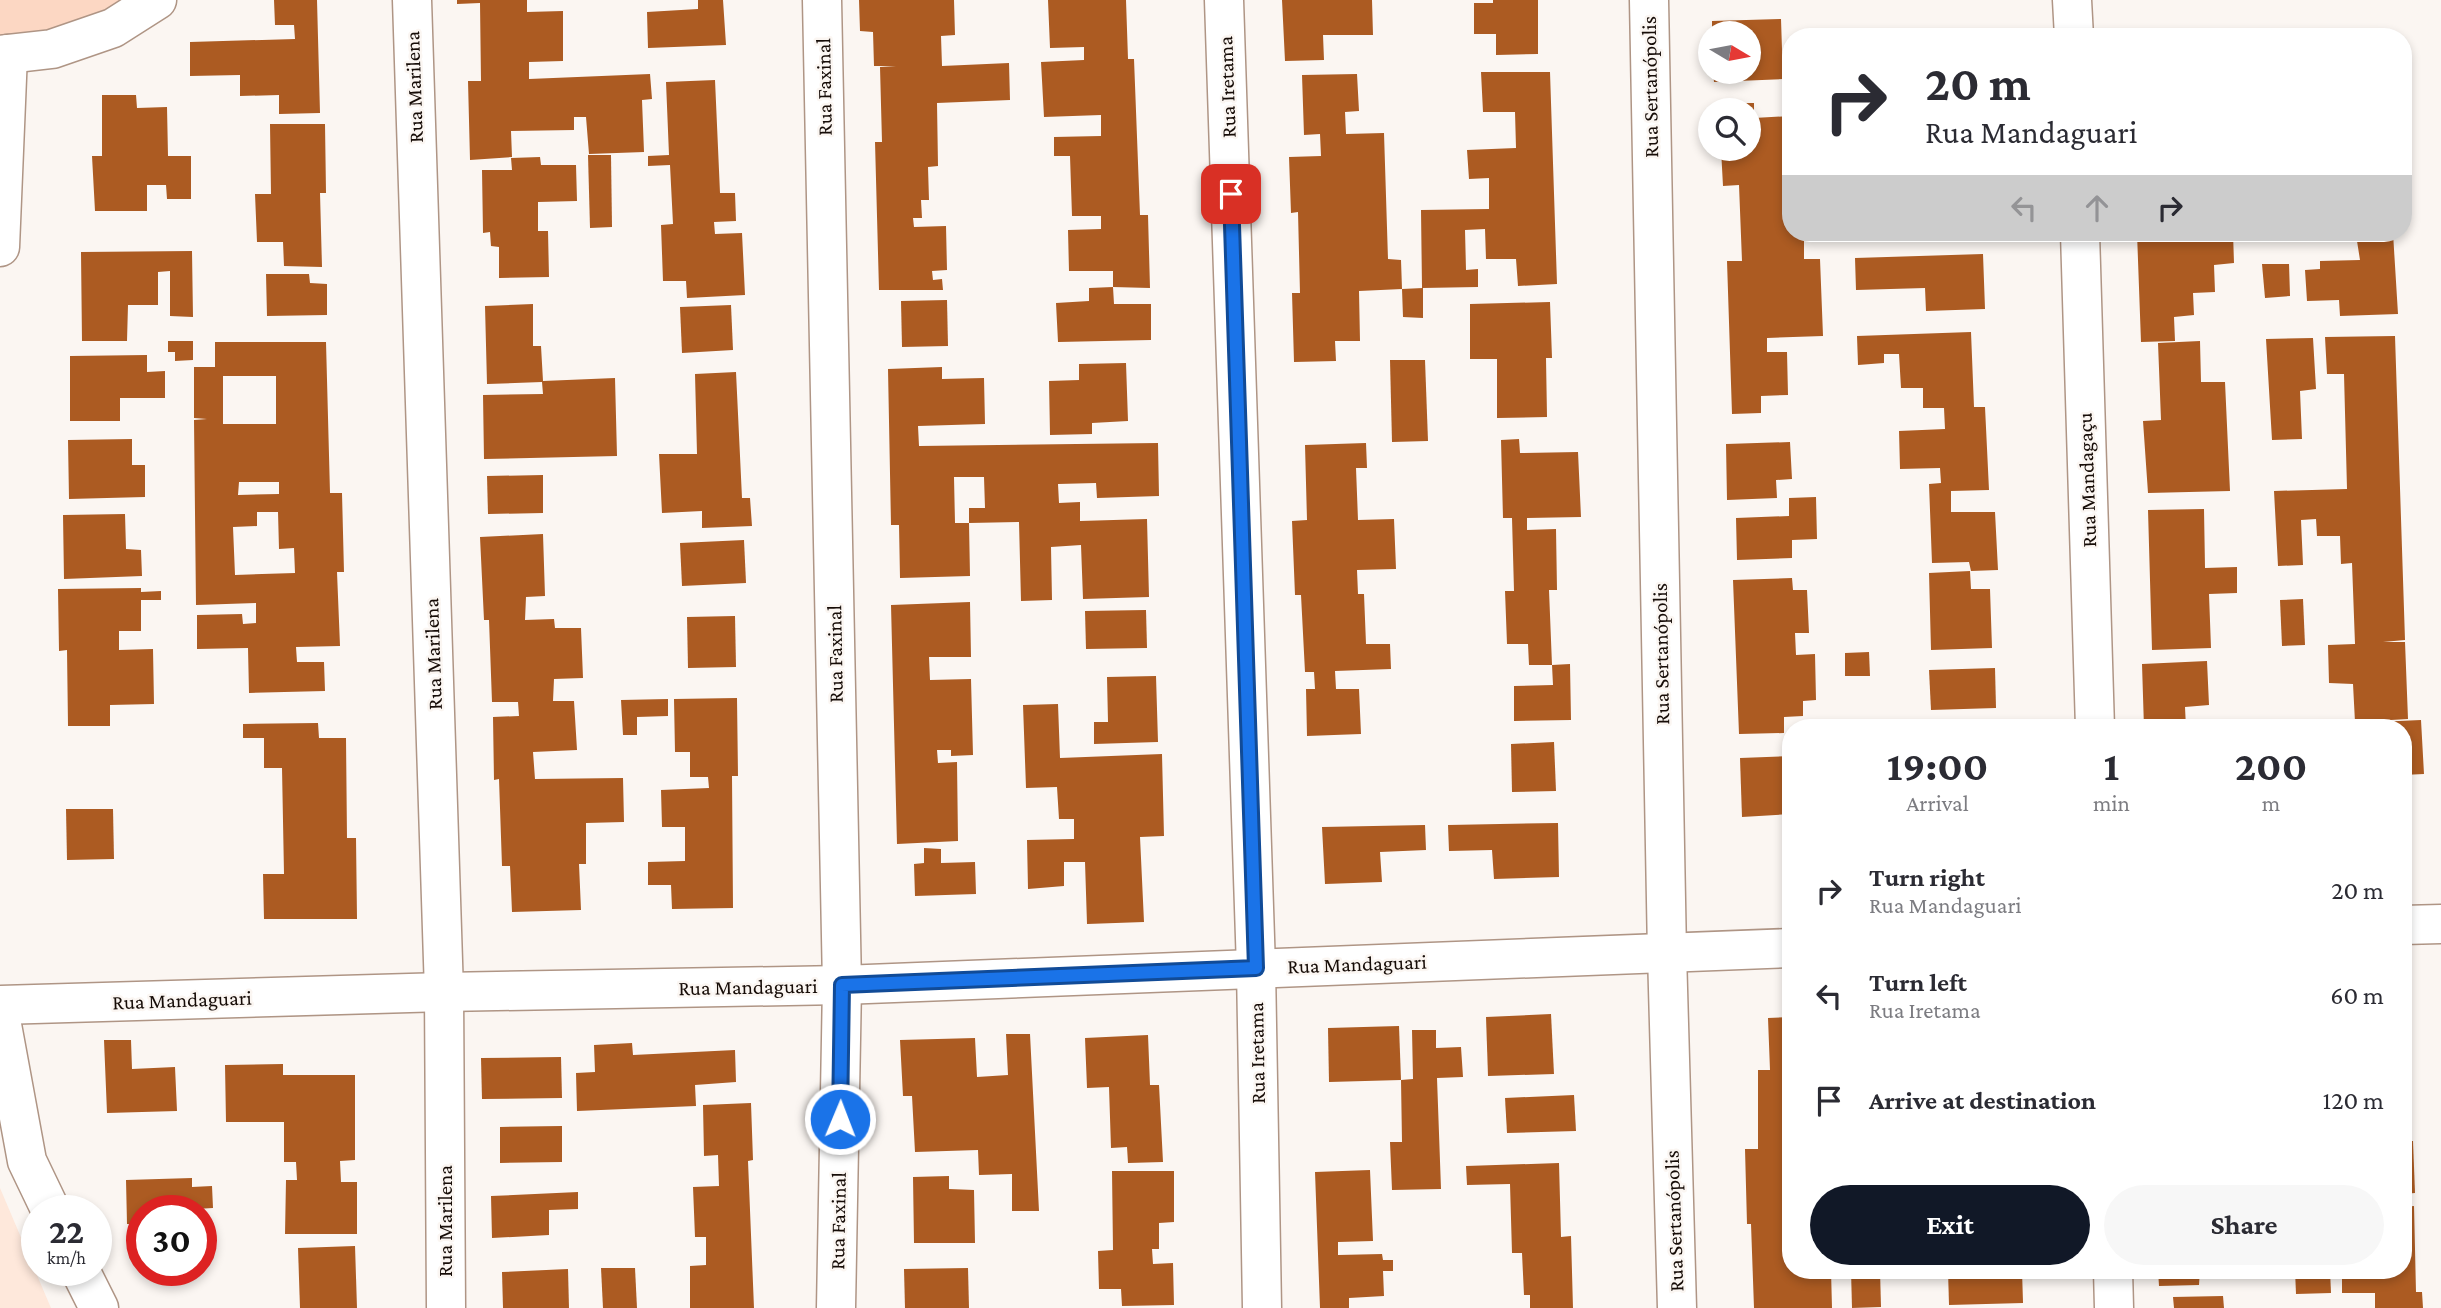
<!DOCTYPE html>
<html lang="en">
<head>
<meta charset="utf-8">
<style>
  :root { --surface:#fff; --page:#f7f7f7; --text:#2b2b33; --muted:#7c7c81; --accent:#111827 }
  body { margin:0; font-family:"Crimson Pro",serif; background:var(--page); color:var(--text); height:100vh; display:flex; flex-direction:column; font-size:26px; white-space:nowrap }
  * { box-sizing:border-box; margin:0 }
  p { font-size:23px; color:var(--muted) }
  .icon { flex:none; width:38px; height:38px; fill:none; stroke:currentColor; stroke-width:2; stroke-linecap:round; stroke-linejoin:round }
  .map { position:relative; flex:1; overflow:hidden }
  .drawer { position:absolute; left:1782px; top:719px; width:630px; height:560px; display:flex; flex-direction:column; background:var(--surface); border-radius:28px; box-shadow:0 4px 10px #0003 }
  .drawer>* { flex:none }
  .top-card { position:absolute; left:1782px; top:28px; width:630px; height:214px; border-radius:28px; box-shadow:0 4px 10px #0003; background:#fff; color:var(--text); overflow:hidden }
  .needle { width:46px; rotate:100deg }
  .tools { position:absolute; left:1698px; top:21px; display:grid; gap:14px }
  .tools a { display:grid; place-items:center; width:63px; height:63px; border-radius:50%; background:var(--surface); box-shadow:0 4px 10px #0003; font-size:35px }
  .speed { position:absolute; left:21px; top:1195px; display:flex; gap:14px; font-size:35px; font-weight:700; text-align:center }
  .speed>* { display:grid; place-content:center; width:91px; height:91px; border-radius:50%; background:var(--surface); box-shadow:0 4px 10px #0003; line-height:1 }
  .speed small { font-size:18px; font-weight:400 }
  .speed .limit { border:10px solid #d22; background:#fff; color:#111 }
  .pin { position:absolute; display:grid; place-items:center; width:60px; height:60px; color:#fff; margin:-30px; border-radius:14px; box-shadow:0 4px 10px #0006 }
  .me { position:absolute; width:77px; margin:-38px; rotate:1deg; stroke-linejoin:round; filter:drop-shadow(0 0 5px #0008) }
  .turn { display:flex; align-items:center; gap:24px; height:147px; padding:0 28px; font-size:32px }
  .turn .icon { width:91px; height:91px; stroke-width:2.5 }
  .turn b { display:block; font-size:49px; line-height:60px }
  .lanes { display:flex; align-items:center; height:66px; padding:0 28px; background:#0003; justify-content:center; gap:35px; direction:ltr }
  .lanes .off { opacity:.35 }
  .eta { display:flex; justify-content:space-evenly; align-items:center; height:119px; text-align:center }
  .eta b { font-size:42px; font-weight:700; line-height:49px }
  .primary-button { display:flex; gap:14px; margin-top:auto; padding:14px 28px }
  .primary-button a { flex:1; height:80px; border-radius:42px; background:var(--accent); color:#fff; font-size:28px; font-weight:700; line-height:80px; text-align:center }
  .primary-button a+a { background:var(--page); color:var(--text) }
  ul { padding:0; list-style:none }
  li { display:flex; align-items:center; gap:21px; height:105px; padding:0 28px }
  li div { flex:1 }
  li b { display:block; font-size:26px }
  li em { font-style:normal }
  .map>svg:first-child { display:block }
  .built { fill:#fee8db }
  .green { fill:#fcd7c3 }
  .building { fill:#ac5b22; fill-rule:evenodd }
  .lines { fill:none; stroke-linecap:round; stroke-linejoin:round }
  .minor-casing { stroke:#af9585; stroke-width:41 }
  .tertiary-casing { stroke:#af9585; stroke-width:41 }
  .minor { stroke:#fff; stroke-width:38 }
  .tertiary { stroke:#fff; stroke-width:38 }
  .route-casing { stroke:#114b97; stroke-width:18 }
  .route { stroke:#1a73e8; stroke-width:12 }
  .labels { text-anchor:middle; stroke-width:5; stroke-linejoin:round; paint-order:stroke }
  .street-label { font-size:21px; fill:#160c07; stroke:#fbf6f2 }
</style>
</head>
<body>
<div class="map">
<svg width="2441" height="1308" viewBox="0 0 2441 1308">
  <rect width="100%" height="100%" fill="#fbf6f2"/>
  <polygon class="built" points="0,1188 51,1308 0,1308"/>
  <polygon class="green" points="0,0 126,0 107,14 25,38 0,36"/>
  <g class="building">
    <polygon points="274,0 317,0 320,113 279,114 279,95 240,96 240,75 190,76 190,42 295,39 294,25 275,25"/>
    <polygon points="457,0 527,0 527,12 563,11 563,61 529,62 529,79 650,74 652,99 642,100 644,152 589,154 586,117 574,117 574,130 511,131 512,157 470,160 468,81 481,81 480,3 457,4"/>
    <polygon points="698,0 723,0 726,45 648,48 647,12 698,9"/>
    <polygon points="859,0 954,0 955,35 941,36 942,66 1009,63 1010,100 937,103 938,166 928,167 929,200 921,200 922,218 913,218 914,227 946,226 947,270 932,271 933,280 942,279 943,290 879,290 875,142 882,142 880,67 896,66 874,66 873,32 860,31"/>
    <polygon points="1048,0 1126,0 1128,59 1134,59 1140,215 1148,215 1150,288 1113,287 1114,304 1151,304 1151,340 1058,342 1056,303 1089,301 1089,288 1113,287 1113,271 1069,271 1068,230 1101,229 1101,216 1072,216 1070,156 1054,156 1054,137 1101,136 1101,115 1044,117 1041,62 1084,60 1084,47 1050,48"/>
    <polygon points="1282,0 1372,0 1373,35 1323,35 1324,60 1285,61"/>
    <polygon points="1493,0 1538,0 1538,54 1496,55 1496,34 1474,34 1474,3 1493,3"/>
    <polygon points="1781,19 1783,79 1714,82 1713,72 1748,72 1748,33 1712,33 1712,21"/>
    <polygon points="1981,30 1981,37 1930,37 1930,32"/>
    <polygon points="1481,72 1550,72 1557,284 1518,286 1516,259 1486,259 1485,229 1465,230 1466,270 1478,269 1478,287 1422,288 1421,210 1489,209 1489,178 1469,179 1467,150 1516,148 1515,112 1483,112"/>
    <polygon points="1357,74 1359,111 1345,112 1346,134 1384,133 1388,259 1401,260 1402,289 1423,288 1423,318 1403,317 1402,289 1359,291 1360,341 1335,341 1336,361 1294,362 1292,293 1300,293 1298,212 1291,213 1289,157 1321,156 1320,134 1304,135 1302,75"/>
    <polygon points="715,80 720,193 735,193 736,221 714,222 715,234 742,233 745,295 687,298 686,281 663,281 661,225 673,224 670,165 648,166 648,156 669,155 666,82"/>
    <polygon points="102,95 136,95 137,108 167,107 168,156 191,156 191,199 167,199 166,185 147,185 147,211 95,211 92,156 102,156"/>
    <polygon points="1720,103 1754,103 1754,118 1790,116 1790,233 1804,233 1804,259 1820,259 1823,336 1767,338 1767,352 1787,352 1788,395 1761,396 1761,413 1732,414 1727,261 1742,261 1739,185 1723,186 1721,149 1748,149 1748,110 1720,110"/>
    <polygon points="270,124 325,124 326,193 320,193 322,267 284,266 283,242 257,242 255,194 271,194"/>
    <polygon points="588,155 611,155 612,227 590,228"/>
    <polygon points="540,157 541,165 576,165 577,201 538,202 538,231 548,231 549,277 499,278 499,247 491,246 490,232 483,233 482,170 512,170 511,158"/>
    <polygon points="1923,233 1982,233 1982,238 1923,240"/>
    <polygon points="2137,233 2233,233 2234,263 2214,265 2215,292 2193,293 2194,315 2174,317 2175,341 2141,342"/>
    <polygon points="2341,233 2393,233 2398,314 2340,316 2339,300 2307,301 2305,270 2320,269 2320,261 2360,260 2357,241 2342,241"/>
    <polygon points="192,251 193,317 170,316 170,271 158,272 158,305 128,305 127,341 82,341 81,252"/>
    <polygon points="1983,254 1985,309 1926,311 1925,288 1856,290 1855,258"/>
    <polygon points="2262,264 2289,264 2290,296 2265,298"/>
    <polygon points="266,274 309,274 310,283 327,284 327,315 267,316"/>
    <polygon points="947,300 948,346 902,347 901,301"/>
    <polygon points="1550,302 1552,358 1546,358 1547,417 1497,418 1497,359 1470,359 1470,304"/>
    <polygon points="533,304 533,346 541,346 543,381 615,378 617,456 484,459 483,395 543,394 542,382 487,384 485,306"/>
    <polygon points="731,305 733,350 682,353 680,307"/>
    <polygon points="1971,332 1974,407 1985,407 1989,490 1951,491 1951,512 1995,512 1998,570 1971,571 1969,562 1932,563 1929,484 1941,483 1940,468 1900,469 1899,431 1945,429 1944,408 1923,408 1923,388 1901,388 1899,354 1884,354 1884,363 1858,365 1857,336"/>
    <polygon points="2395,336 2405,640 2383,642 2405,642 2408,719 2355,722 2353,684 2329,683 2328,645 2355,644 2352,563 2341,564 2340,536 2317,536 2316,519 2301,520 2303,565 2278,566 2274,491 2347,489 2344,374 2327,374 2325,337"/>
    <polygon points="2313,338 2316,389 2300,391 2302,439 2272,440 2266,339"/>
    <polygon points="168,341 193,341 193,360 175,361 175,352 168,352"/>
    <polygon points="2200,341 2201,382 2225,382 2230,491 2148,493 2143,421 2161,420 2158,343"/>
    <path d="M 215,342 L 326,342 L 330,493 L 342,493 L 344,572 L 337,572 L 340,646 L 296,647 L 297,662 L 324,662 L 325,691 L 249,693 L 248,648 L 197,649 L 197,615 L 242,614 L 243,624 L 256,623 L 256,603 L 196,605 L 194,420 L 207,419 L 194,418 L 194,367 L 215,367 ZM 223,376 L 276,376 L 276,424 L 223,424 ZM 239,482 L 279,482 L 279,494 L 238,495 ZM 257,512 L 278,512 L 279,549 L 294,548 L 295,573 L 235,575 L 233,527 L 257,526 Z"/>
    <polygon points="147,355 147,372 165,371 165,398 120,398 120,421 70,421 70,356"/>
    <polygon points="1390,360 1425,360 1428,441 1392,442"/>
    <polygon points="1126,363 1128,421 1092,423 1092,434 1050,435 1049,381 1079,380 1079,364"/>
    <polygon points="942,367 942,379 984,378 985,424 918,426 919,446 1158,443 1159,496 1097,498 1096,483 1058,484 1059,503 1080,502 1080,521 1147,519 1149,597 1083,599 1081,545 1051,547 1052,600 1021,601 1019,522 969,523 969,508 985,508 984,477 954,477 955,523 969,523 970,576 900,578 899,525 891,525 888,369"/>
    <polygon points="736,372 742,498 750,498 752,526 702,528 702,511 662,513 659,454 697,454 695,374"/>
    <polygon points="132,439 132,465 145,465 145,497 69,499 68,440"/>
    <polygon points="1519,439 1520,453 1578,452 1581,517 1527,518 1527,530 1556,529 1557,590 1549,590 1552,665 1570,664 1571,720 1514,721 1514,686 1553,685 1552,665 1529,665 1528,644 1507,644 1505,591 1514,591 1512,518 1503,518 1501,440"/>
    <polygon points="1790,442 1792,479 1776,480 1777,498 1727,500 1726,444"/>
    <polygon points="1366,443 1367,468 1356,468 1358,520 1394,519 1396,569 1357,570 1358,594 1364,594 1366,644 1390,644 1391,669 1335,671 1336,689 1359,689 1361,734 1307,736 1306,689 1315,689 1314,672 1305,672 1301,595 1295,595 1292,521 1307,520 1305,445"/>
    <polygon points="543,475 543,513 488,514 487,476"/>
    <polygon points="1816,497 1817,539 1792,540 1792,558 1737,560 1736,518 1789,516 1789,498"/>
    <polygon points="2204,509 2205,568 2237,567 2237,593 2209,594 2211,648 2152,650 2148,510"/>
    <polygon points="125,514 126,549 141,550 142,576 64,579 63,515"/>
    <polygon points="543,534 545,596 526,597 525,620 554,619 555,628 581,628 583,678 554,679 553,701 574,701 577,750 533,752 535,779 623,778 624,822 586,823 586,864 579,864 581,910 512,912 510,866 502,866 499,779 494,780 493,717 519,716 518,702 492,702 489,620 484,620 480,537"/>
    <polygon points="744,540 746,583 682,586 680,543"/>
    <polygon points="1970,571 1971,589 1990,589 1992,648 1931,650 1929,573"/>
    <polygon points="1792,578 1793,590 1807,590 1809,633 1795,633 1796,655 1815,654 1816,700 1803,701 1803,716 1784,717 1784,733 1739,734 1733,580"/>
    <polygon points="141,588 141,592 161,591 161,600 141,600 141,631 119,631 119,650 153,649 154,704 110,705 110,726 68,726 67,650 59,651 58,589"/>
    <polygon points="2303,599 2305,645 2282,646 2280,600"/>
    <polygon points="970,602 971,657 929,657 930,680 971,679 973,755 951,756 951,750 937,750 938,763 957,762 958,841 897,844 891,605"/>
    <polygon points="1146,610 1147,648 1086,649 1085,611"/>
    <polygon points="735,616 736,667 688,668 687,617"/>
    <polygon points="1869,652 1870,676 1845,676 1845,653"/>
    <polygon points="2207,661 2209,705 2185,707 2186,728 2144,728 2142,664"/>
    <polygon points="1995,668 1996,708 1931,710 1929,670"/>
    <polygon points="1156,676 1158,742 1094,744 1094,722 1108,722 1107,677"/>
    <polygon points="737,698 738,776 732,776 733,908 672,909 671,885 648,885 648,862 685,861 685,827 662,827 661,790 709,788 708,777 690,777 690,752 675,752 674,699"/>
    <polygon points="668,699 668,716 637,717 637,735 623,735 621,700"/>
    <polygon points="1058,704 1060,758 1162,754 1164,836 1140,837 1144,922 1087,924 1085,862 1064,862 1064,886 1028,889 1027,840 1074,839 1074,819 1059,819 1057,787 1026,788 1023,705"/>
    <polygon points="2421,720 2424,774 2403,775 2403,728 2331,728 2331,724"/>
    <polygon points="318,723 319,738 346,738 347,838 356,838 357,919 264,919 263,874 284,874 282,768 264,768 264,738 243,738 243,724"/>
    <polygon points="1554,742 1556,791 1512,792 1511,744"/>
    <polygon points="1790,756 1790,814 1742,817 1740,758"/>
    <polygon points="66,809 113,809 114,859 67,860"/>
    <polygon points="1558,823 1559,877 1494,879 1492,850 1449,851 1448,825"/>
    <polygon points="1425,825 1426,850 1380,852 1382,882 1325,884 1322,827"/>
    <polygon points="924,848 941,849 941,863 975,862 976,894 915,896 914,864 924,863"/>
    <polygon points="1551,1014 1554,1074 1488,1076 1486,1017"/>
    <polygon points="1790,1017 1790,1270 1831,1270 1832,1308 1754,1308 1751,1224 1747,1224 1745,1149 1758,1149 1758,1070 1770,1070 1768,1018"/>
    <polygon points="1399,1026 1401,1080 1329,1082 1328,1028"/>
    <polygon points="1412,1030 1436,1030 1436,1048 1461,1047 1463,1077 1437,1078 1441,1189 1392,1190 1390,1142 1402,1142 1401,1080 1413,1079"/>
    <polygon points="1006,1034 1030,1034 1039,1211 1012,1211 1012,1174 979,1175 978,1150 915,1152 912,1096 903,1096 900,1040 975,1038 977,1077 1008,1075"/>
    <polygon points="1148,1035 1150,1085 1159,1085 1163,1162 1128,1163 1127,1147 1111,1148 1109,1087 1087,1088 1085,1038"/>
    <polygon points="104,1040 131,1040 132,1069 175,1067 177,1111 107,1113"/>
    <polygon points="632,1043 633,1055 735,1050 736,1082 695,1085 696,1106 577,1111 576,1073 595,1072 594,1045"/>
    <polygon points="561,1057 562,1098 482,1099 481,1058"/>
    <polygon points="283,1064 283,1075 355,1075 355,1160 340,1161 341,1182 357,1182 357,1234 285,1234 286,1180 297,1180 296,1162 284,1162 284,1122 226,1122 225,1065"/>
    <rect x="2403" y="1067" width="8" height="47"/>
    <polygon points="1574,1095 1576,1131 1507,1133 1505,1098"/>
    <polygon points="751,1103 753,1160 748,1161 754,1308 690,1308 690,1266 706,1265 706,1237 695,1237 693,1187 719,1186 718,1155 704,1156 703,1105"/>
    <polygon points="562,1126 562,1162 500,1163 500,1127"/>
    <polygon points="2403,1141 2413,1141 2415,1193 2403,1194"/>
    <polygon points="1559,1163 1561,1237 1571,1236 1573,1308 1530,1308 1530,1295 1524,1295 1522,1253 1512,1253 1510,1184 1467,1185 1466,1166"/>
    <polygon points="1370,1170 1373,1241 1338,1242 1338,1255 1382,1254 1383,1260 1393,1260 1393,1271 1383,1271 1384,1296 1349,1298 1349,1308 1320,1308 1315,1172"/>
    <polygon points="1112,1171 1174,1171 1174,1222 1159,1223 1159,1249 1152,1249 1153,1264 1173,1263 1174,1305 1122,1306 1121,1289 1099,1289 1098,1251 1113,1250"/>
    <polygon points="949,1176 949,1189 974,1190 975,1243 914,1243 913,1177"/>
    <polygon points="192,1178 192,1187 212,1186 213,1208 196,1209 196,1211 142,1211 142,1224 127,1224 126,1180"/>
    <polygon points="578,1192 578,1209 549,1210 549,1235 492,1238 491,1196"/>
    <polygon points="2414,1206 2416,1292 2422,1292 2423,1308 2375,1308 2375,1293 2342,1293 2342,1270 2403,1270 2403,1207"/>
    <polygon points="355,1246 357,1308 300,1308 298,1248"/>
    <polygon points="601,1268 635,1268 637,1308 603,1308"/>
    <polygon points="968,1268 969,1308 905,1308 904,1269"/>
    <polygon points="568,1269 569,1308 503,1308 502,1272"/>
    <polygon points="1851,1270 1880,1270 1881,1307 1852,1308"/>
    <polygon points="1948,1270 2022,1270 2023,1303 1949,1305"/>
    <polygon points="2158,1270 2200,1270 2199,1285 2159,1286"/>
    <polygon points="2295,1270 2330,1270 2331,1293 2296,1294"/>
    <polygon points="2223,1296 2224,1308 2174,1308 2173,1297"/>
  </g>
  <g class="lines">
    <defs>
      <g id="minor">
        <polyline points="412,0 444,992 446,1308"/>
        <polyline points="822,0 842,985 836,1308"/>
        <polyline points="1224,0 1256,968 1262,1308"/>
        <polyline points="1649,0 1667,953 1677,1308"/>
        <polyline points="2072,0 2074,37"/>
        <polyline points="2080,233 2095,728"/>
        <polyline points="2403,925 2441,924"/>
        <polyline points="0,1005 444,992 842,985 1790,948"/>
        <polyline points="2113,1270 2114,1308"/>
      </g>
      <g id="tertiary">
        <polyline points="0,55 52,49 113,28 157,0"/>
        <polyline points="0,247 8,54"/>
        <polyline points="0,1014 27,1161 51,1211"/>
        <polyline points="80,1270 99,1308"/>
      </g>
    </defs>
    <use href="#minor" class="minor-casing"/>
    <use href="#tertiary" class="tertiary-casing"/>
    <use href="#minor" class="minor"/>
    <use href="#tertiary" class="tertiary"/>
  </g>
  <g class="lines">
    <defs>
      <polyline id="route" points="840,1119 842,985 1256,968 1231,194"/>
    </defs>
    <use href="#route" class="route-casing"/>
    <use href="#route" class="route"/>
  </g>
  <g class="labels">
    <g class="street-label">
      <text transform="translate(414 87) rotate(-92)" y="7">Rua Marilena</text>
      <text transform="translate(824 87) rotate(-91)" y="7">Rua Faxinal</text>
      <text transform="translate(1227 87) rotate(-92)" y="7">Rua Iretama</text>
      <text transform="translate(1650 87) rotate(-91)" y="7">Rua Sertanópolis</text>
      <text transform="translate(2087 480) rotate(-92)" y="7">Rua Mandagaçu</text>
      <text transform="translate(433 654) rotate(-92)" y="7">Rua Marilena</text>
      <text transform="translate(835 654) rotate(-91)" y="7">Rua Faxinal</text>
      <text transform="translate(1661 654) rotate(-91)" y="7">Rua Sertanópolis</text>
      <text transform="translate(1357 964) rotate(-2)" y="7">Rua Mandaguari</text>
      <text transform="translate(748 987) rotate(-1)" y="7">Rua Mandaguari</text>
      <text transform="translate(182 1000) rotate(-2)" y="7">Rua Mandaguari</text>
      <text transform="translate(1257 1053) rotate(-91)" y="7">Rua Iretama</text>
      <text transform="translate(445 1221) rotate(-90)" y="7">Rua Marilena</text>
      <text transform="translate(838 1221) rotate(-89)" y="7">Rua Faxinal</text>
      <text transform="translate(1674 1221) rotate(-92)" y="7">Rua Sertanópolis</text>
    </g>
  </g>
</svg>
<div class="tools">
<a><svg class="needle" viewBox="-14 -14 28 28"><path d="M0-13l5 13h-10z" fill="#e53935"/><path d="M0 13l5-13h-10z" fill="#7c7c81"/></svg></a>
<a><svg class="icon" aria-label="search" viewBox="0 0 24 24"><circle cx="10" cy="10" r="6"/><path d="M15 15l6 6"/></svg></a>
</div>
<div class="speed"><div>22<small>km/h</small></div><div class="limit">30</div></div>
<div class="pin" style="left:1231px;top:194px;background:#d93025"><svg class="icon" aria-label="arrive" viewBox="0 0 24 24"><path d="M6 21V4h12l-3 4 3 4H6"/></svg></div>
<svg class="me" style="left:840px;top:1119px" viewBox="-20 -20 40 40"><circle r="17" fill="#1a73e8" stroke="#fff" stroke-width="3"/><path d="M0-11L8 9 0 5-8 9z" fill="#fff"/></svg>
<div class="top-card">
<div class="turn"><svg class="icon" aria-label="right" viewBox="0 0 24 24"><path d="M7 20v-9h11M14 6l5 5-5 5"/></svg><div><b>20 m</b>Rua Mandaguari</div></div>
<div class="lanes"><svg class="icon off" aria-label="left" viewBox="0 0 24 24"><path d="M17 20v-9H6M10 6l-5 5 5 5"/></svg><svg class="icon off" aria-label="ahead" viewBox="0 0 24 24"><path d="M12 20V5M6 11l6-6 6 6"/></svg><svg class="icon" aria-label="right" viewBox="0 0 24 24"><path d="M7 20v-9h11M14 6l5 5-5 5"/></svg></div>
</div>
<section class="drawer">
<div class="eta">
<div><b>19:00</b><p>Arrival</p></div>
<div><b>1</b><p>min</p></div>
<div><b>200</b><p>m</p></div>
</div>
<ul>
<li><svg class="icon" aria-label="right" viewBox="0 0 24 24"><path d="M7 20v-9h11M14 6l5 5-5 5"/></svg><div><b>Turn right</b><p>Rua Mandaguari</p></div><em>20 m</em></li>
<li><svg class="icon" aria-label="left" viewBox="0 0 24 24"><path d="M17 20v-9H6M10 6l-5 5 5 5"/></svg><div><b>Turn left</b><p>Rua Iretama</p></div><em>60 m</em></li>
<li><svg class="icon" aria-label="arrive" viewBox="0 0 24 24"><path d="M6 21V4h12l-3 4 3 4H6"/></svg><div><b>Arrive at destination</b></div><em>120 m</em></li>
</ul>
<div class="primary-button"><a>Exit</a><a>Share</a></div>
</section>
</div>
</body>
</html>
